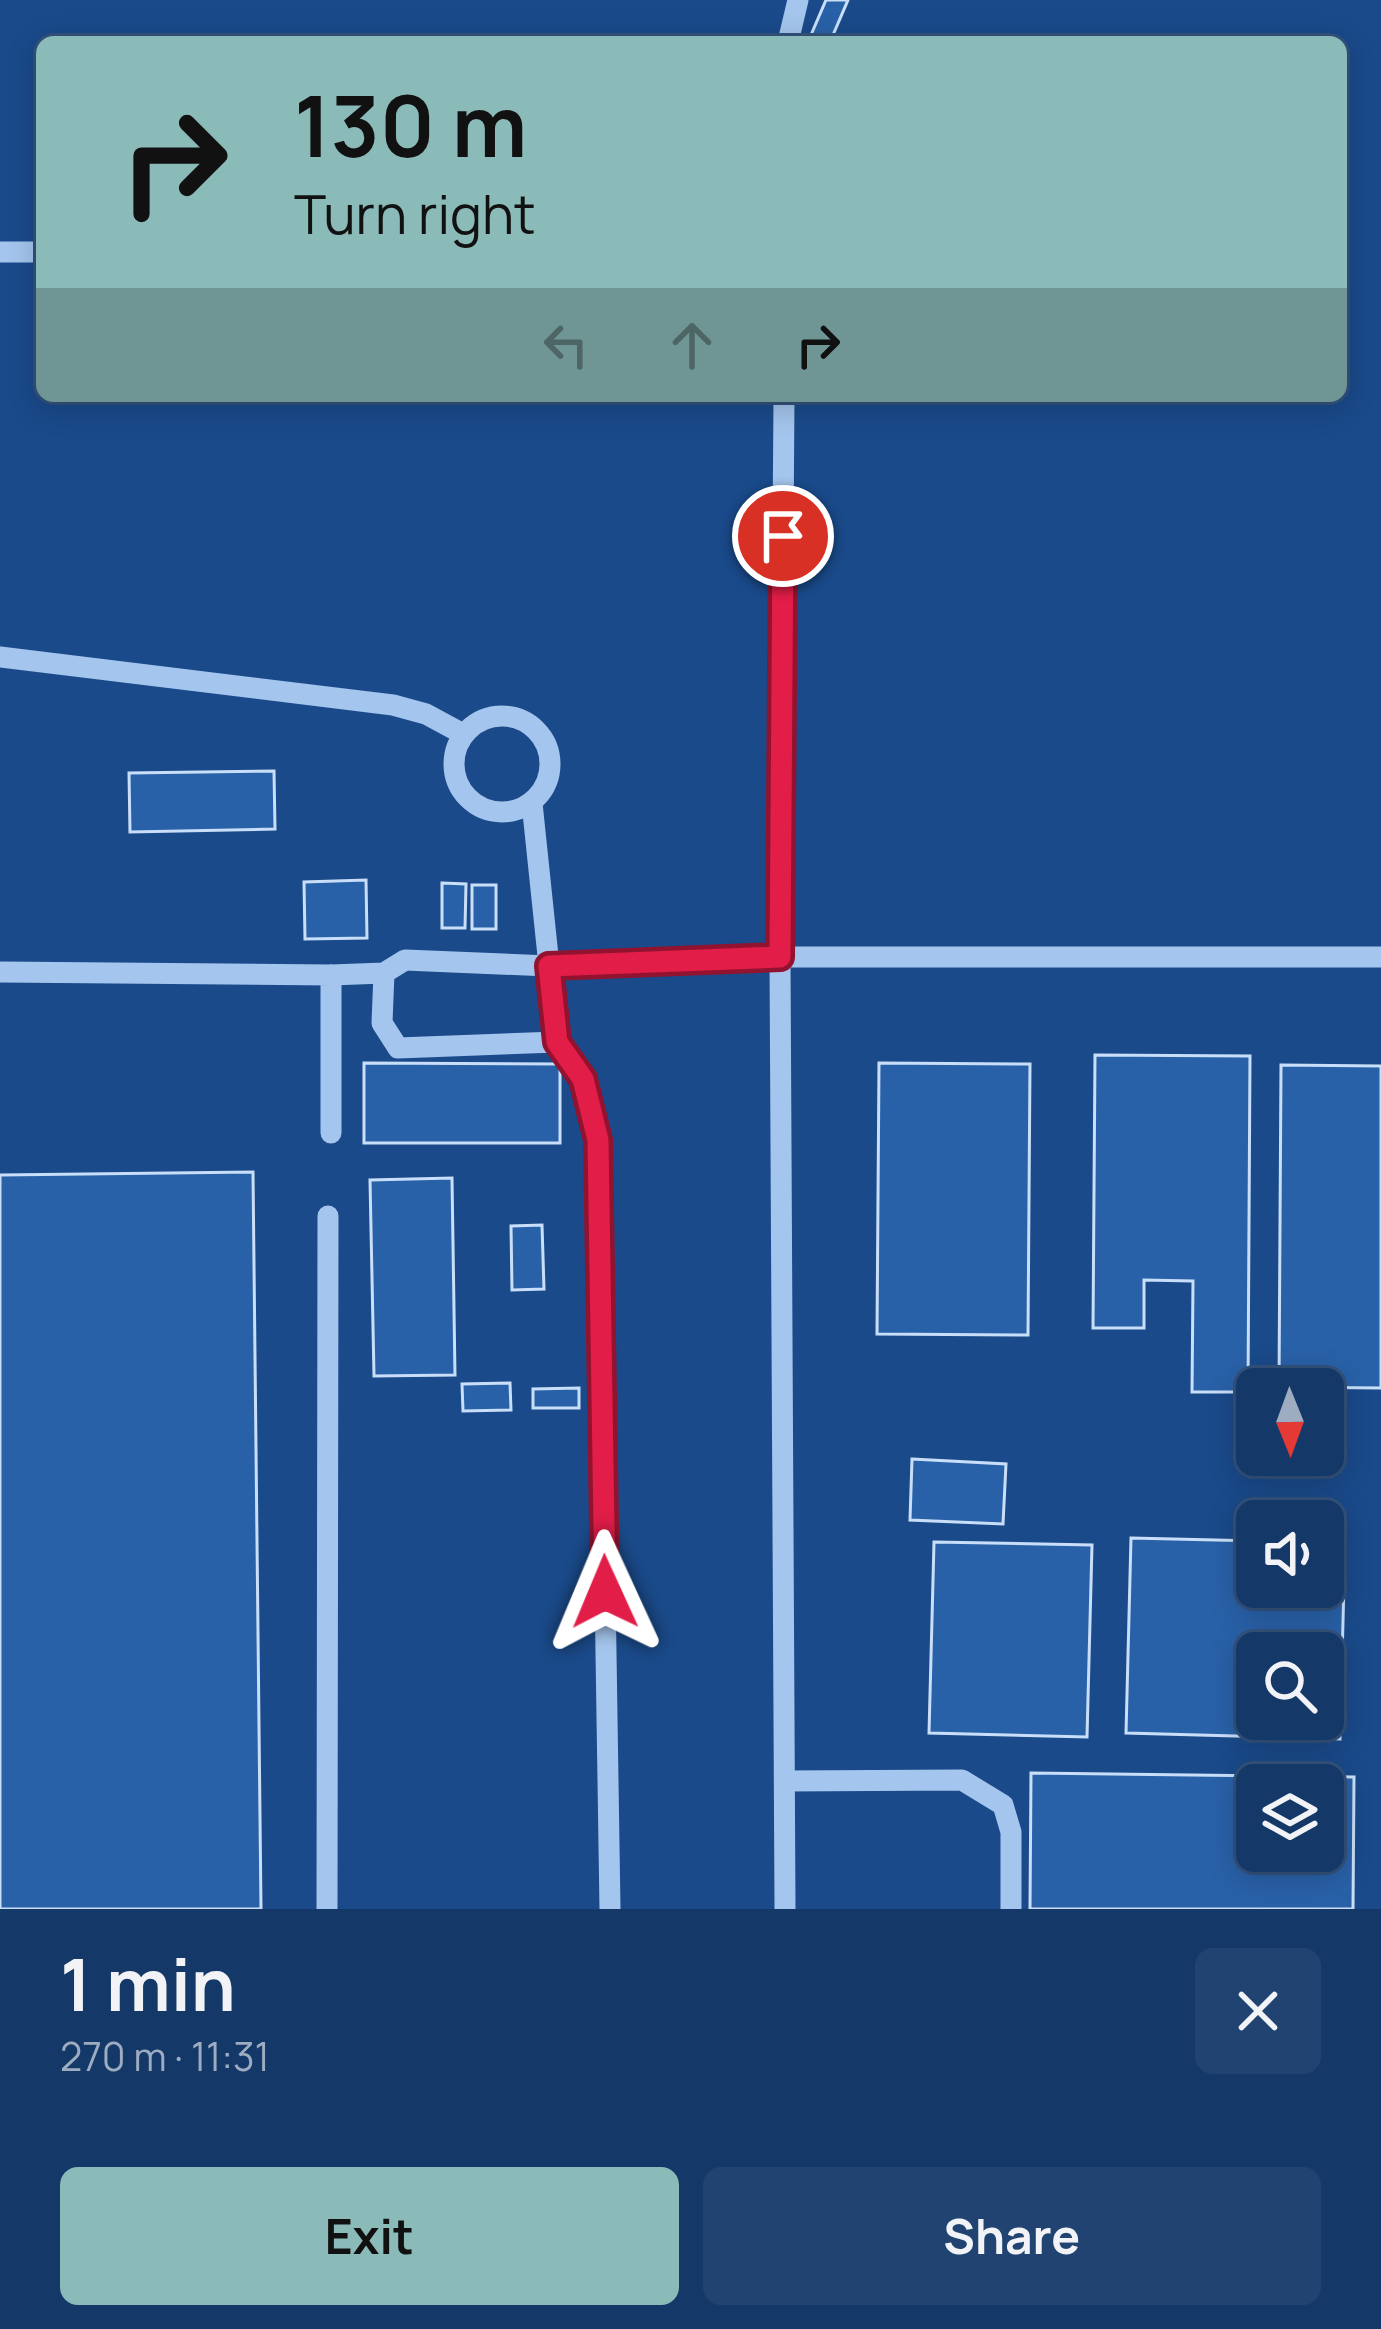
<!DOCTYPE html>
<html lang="en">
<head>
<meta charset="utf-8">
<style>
  :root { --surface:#143868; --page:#214371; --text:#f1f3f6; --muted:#9dacc0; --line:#33527c; --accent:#8bbbb9 }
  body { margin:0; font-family:Manrope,sans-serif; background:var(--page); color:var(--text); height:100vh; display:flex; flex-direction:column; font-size:45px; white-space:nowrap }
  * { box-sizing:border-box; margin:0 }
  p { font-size:39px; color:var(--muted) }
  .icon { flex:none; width:66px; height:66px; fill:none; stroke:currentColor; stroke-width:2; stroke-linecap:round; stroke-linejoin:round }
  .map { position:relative; height:1909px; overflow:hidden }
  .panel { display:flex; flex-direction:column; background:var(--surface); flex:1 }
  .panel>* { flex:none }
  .banner { position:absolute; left:36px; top:36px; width:1311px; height:366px; border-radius:18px; box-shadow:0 6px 30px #0003,0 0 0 3px var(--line); background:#8bbbb9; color:#111; overflow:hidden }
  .needle { width:78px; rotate:179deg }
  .buttons { position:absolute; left:1236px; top:1368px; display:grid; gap:24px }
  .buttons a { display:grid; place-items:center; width:108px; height:108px; border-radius:18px; background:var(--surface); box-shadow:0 6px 30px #0003,0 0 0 3px var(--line); font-size:60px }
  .pin { position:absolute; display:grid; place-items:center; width:102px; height:102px; color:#fff; margin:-51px; border:6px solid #fff; border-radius:50%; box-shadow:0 3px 12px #0007 }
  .me { position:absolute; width:132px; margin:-66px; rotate:359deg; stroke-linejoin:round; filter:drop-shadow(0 0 9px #0008) }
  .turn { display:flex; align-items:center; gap:42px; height:252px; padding:0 60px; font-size:54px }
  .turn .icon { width:156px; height:156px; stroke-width:2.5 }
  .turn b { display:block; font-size:84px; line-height:102px }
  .lanes { display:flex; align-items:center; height:114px; padding:0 60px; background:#0003; justify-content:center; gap:60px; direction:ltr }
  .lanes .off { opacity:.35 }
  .round { display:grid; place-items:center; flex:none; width:126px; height:126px; border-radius:18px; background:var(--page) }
  .summary { display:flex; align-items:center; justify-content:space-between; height:204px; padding:0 60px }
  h1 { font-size:72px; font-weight:700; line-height:90px }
  .button { display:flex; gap:24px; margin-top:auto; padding:24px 60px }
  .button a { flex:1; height:138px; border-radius:18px; background:var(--accent); color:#111; font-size:48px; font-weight:700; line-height:138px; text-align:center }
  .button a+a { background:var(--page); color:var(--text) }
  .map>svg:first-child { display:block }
  .building { fill:#2961a8; stroke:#c9dff9; stroke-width:3; fill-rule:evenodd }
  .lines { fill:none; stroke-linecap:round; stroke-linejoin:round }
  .minor { stroke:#a4c5ed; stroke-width:21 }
  .route-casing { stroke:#92132f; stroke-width:30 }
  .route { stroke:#e11d48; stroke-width:21 }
</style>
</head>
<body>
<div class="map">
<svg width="1381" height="1909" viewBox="0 0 1381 1909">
  <rect width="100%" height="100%" fill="#1a4a8a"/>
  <g class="building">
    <polygon points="826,0 848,0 830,42 808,42"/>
    <polygon points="274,771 275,829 130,832 129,773"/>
    <polygon points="366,880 367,938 305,939 304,882"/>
    <polygon points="442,883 466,884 465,928 442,928"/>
    <rect x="472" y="885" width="24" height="44"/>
    <polygon points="1095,1055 1250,1056 1248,1392 1192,1392 1193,1281 1144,1280 1144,1328 1093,1328"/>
    <polygon points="364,1063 560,1064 560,1143 364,1143"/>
    <polygon points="879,1063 1030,1064 1028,1335 877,1334"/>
    <polygon points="1281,1065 1381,1066 1381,1388 1279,1387"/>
    <polygon points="253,1172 261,1909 0,1909 0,1175"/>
    <polygon points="452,1178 455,1375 374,1376 370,1180"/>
    <polygon points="542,1225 544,1289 512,1290 511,1226"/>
    <polygon points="510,1383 511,1410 463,1411 462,1384"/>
    <polygon points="579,1388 579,1408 533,1408 533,1389"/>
    <polygon points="912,1459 1006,1464 1003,1524 910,1520"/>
    <path d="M 1131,1538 L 1257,1541 L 1257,1587 L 1323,1587 L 1323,1542 L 1345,1543 L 1340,1739 L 1126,1733 ZM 1257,1653 L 1323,1653 L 1323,1719 L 1257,1719 Z"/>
    <polygon points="934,1542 1092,1545 1087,1737 929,1733"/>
    <path d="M 1031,1773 L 1354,1777 L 1353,1909 L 1030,1909 ZM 1257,1785 L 1323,1785 L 1323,1851 L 1257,1851 Z"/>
  </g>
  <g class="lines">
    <g class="minor">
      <polyline points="788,42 798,0"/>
      <polyline points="0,252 42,252"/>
      <polyline points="784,396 780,957 785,1909"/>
      <polyline points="0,657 393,705 426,714 463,734"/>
      <circle cx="502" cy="764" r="48"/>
      <polyline points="532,803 557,1042 583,1079 598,1140 610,1909"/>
      <polyline points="0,972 331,975 331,1133"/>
      <polyline points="384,973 382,1023 398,1048 557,1042"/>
      <polyline points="331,975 384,973 405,960 549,966 780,957 1381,957"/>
      <polyline points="785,1781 962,1780 1003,1805 1011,1832 1011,1909"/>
      <polyline points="327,1909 328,1216"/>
    </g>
  </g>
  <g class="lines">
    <defs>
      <polyline id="route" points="605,1592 598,1140 583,1079 557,1042 549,966 780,957 783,536"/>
    </defs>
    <use href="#route" class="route-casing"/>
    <use href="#route" class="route"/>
  </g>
</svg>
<div class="buttons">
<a><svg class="needle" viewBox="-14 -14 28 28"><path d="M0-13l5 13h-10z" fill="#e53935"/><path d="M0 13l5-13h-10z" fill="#9dacc0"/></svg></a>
<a><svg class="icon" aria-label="sound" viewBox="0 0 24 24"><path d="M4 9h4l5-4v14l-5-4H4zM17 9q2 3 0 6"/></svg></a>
<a><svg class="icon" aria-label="search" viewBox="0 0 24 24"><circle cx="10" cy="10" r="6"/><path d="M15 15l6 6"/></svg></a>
<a><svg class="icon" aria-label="layers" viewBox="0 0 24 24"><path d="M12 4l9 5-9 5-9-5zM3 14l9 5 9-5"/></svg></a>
</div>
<div class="pin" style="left:783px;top:536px;background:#d93025"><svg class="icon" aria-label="arrive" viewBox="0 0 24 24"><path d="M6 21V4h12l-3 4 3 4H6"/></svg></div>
<svg class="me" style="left:605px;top:1592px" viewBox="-20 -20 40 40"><path d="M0-17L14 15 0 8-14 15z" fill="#e11d48" stroke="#fff" stroke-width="4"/></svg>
<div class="banner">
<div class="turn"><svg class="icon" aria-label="right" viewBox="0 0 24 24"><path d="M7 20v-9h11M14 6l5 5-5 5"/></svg><div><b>130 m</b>Turn right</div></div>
<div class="lanes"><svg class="icon off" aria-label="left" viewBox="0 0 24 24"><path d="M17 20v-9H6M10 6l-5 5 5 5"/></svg><svg class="icon off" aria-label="ahead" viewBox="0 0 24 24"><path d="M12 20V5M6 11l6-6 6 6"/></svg><svg class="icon" aria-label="right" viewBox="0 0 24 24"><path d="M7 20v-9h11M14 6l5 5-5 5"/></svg></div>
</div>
</div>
<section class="panel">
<div class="summary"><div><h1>1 min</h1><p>270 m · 11:31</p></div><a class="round"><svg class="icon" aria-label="close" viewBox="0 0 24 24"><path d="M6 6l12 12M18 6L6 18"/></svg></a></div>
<div class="button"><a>Exit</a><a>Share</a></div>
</section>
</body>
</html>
